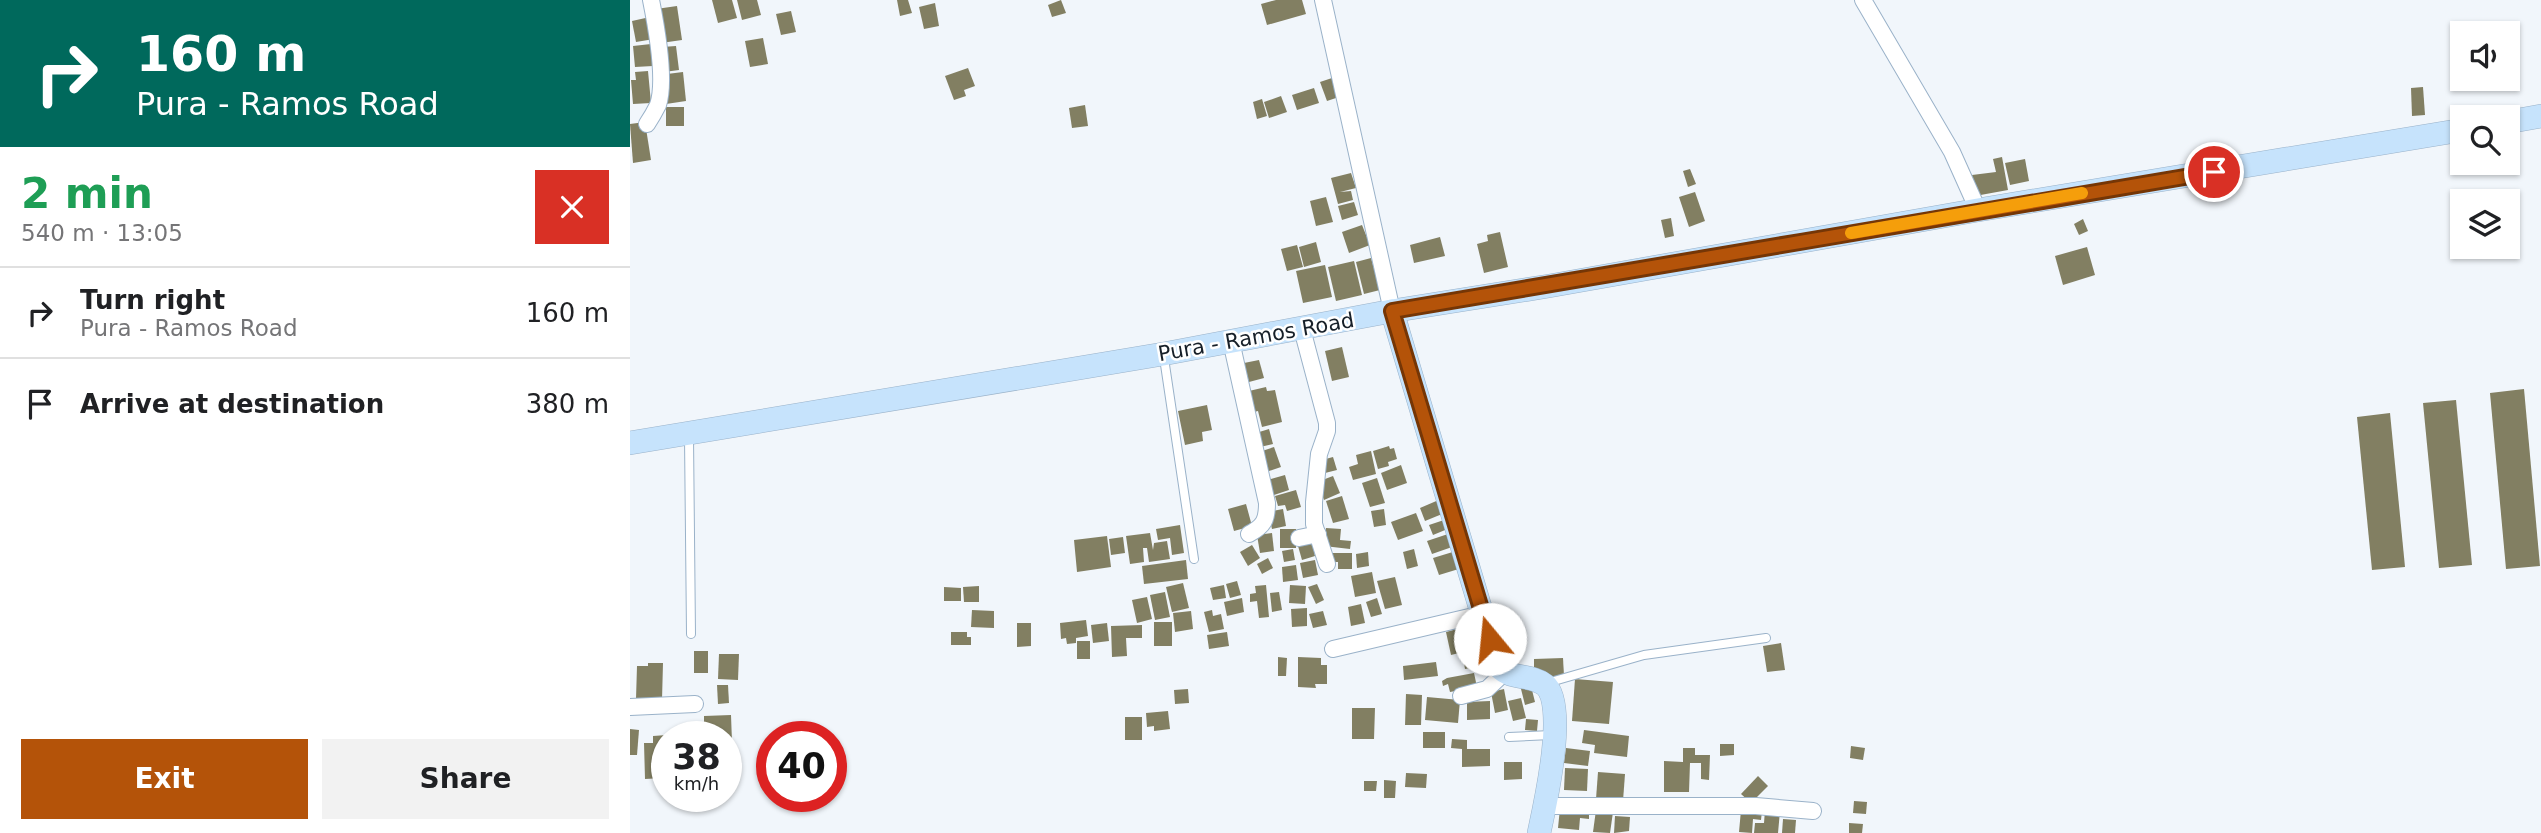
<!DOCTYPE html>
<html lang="en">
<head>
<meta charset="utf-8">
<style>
  :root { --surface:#fff; --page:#f2f2f2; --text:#202124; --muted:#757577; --line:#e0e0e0; --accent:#b45309 }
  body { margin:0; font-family:"DejaVu Sans",sans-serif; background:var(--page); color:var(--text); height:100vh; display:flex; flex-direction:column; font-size:26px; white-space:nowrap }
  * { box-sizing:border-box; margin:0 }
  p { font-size:23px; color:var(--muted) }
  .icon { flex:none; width:38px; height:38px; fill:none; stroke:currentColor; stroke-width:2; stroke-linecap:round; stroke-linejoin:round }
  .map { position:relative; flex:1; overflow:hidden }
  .drawer { display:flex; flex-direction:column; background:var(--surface); width:630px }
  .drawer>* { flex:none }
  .hud { background:#00695c; color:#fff; overflow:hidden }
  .tools { position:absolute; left:1820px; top:21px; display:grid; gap:14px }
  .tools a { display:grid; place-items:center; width:70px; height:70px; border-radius:0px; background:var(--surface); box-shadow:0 2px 5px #0004; font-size:35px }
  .speed { position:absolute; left:21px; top:721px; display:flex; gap:14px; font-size:35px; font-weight:700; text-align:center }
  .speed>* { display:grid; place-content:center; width:91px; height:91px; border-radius:50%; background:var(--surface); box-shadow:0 2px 5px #0004; line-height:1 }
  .speed small { font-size:18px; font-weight:400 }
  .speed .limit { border:10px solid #d22; background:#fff; color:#111 }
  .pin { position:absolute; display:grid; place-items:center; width:60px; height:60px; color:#fff; margin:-30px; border:4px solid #fff; border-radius:50%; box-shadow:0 2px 7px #0007 }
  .me { position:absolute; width:77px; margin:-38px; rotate:343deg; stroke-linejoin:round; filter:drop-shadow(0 0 5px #0008) }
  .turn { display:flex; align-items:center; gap:24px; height:147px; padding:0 21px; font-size:32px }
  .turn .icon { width:91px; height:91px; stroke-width:2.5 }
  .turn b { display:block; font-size:49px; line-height:60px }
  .round { display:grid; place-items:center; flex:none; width:74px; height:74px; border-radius:0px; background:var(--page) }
  .overview { display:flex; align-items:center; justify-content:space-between; height:119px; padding:0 21px }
  h1 { font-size:42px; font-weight:800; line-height:52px; color:#1e9e55 }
  .primary-button { display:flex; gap:14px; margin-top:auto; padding:14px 21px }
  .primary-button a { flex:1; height:80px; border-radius:0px; background:var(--accent); color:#fff; font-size:28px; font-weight:800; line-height:80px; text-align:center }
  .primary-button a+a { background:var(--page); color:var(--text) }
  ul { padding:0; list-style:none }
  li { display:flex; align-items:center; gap:21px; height:91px; padding:0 21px; border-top:2px solid var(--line) }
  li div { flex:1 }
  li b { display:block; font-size:26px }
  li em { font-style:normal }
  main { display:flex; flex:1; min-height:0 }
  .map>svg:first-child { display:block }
  .building { fill:#827f62 }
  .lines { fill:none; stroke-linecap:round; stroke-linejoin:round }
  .lane-casing { stroke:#9ab2c9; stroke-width:10 }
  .street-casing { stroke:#9ab2c9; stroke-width:18 }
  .secondary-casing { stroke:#9ab2c9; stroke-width:24 }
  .lane { stroke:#fff; stroke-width:8 }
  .street { stroke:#fff; stroke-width:16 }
  .secondary { stroke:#c6e3fc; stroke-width:23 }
  .route-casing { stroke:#753606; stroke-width:18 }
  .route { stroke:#b45309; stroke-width:12 }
  .slow { stroke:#f59e0b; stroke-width:12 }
  .labels { text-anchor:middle; stroke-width:5; stroke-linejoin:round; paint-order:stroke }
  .street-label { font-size:21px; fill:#172029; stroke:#fff }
</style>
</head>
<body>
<main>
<section class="drawer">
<div class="hud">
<div class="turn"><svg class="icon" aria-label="right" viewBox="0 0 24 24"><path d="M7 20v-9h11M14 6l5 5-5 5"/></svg><div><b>160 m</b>Pura - Ramos Road</div></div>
</div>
<div class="overview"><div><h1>2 min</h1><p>540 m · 13:05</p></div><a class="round" style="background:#d93025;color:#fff"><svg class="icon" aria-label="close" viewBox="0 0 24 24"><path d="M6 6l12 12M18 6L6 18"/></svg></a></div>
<ul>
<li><svg class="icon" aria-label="right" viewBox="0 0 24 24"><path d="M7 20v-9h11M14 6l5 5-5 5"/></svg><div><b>Turn right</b><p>Pura - Ramos Road</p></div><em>160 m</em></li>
<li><svg class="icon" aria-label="arrive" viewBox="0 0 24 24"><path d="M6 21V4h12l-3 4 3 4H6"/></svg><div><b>Arrive at destination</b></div><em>380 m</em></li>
</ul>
<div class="primary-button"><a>Exit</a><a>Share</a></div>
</section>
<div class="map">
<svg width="1911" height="833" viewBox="0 0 1911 833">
  <rect width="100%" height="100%" fill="#f1f6fb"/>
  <g class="building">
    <polygon points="82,0 102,0 107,18 88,23"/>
    <polygon points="107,0 127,0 131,15 112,20"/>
    <polygon points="267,0 278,0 282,13 270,16"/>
    <polygon points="431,0 436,13 422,17 418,5"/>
    <polygon points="646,0 672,0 676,14 637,25 631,4"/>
    <polygon points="305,3 309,26 294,29 289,7"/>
    <polygon points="47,6 52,40 31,43 26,9"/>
    <polygon points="161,11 166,32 151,35 146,14"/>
    <polygon points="20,17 24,39 6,42 2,21"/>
    <polygon points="133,38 138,64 120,67 115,41"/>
    <polygon points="21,44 23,66 5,67 3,46"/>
    <polygon points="46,46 49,70 34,72 32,47"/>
    <polygon points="338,68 345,86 334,90 336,96 324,100 315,76"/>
    <polygon points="18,71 21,103 3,104 1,80 6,80 5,72"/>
    <polygon points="53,72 56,101 36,104 37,74"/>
    <polygon points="702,78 709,97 697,101 690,82"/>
    <polygon points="1793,87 1795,115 1782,116 1781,88"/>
    <polygon points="684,88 689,103 667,110 662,95"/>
    <polygon points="651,96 657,112 639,118 634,102"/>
    <polygon points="632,99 637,116 627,119 623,102"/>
    <polygon points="455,105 458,126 442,128 439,108"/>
    <rect x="36" y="107" width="18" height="19"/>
    <polygon points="15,122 21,160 3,163 0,124"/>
    <polygon points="1372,157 1378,190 1345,196 1342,175 1366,172 1363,159"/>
    <polygon points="1395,159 1399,181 1380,185 1375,163"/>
    <polygon points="1060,169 1066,184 1058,187 1053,171"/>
    <polygon points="721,173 726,188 710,192 721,191 723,200 708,204 701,178"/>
    <polygon points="1065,192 1075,221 1059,227 1049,197"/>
    <polygon points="696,197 703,222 686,226 680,201"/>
    <polygon points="724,202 728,215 712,220 708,206"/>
    <polygon points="1041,218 1044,236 1035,238 1031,220"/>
    <polygon points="1453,219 1458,231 1449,235 1444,224"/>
    <polygon points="732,225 740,245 719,253 712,232"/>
    <polygon points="870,232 878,267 854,273 847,244 858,241 857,235"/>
    <polygon points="810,237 815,256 784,263 780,245"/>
    <polygon points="686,242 691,262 674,267 669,247"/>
    <polygon points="667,245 673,267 657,271 651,249"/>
    <polygon points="1457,247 1465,275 1433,285 1425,256"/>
    <polygon points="741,258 750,290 734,294 726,262"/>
    <polygon points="724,261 732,295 706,301 698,267"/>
    <polygon points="695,265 702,297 673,303 666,271"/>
    <polygon points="712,347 719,377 702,381 695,351"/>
    <polygon points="629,360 634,378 619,382 614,363"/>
    <polygon points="636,387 637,391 645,390 652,422 632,427 628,411 624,412 619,391"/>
    <polygon points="1894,389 1910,566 1876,569 1860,393"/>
    <polygon points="1826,400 1842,565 1809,568 1793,403"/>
    <polygon points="577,405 582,430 572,432 573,441 555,445 548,411"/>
    <polygon points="1760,413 1775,567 1742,570 1727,417"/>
    <polygon points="639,429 643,444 630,447 626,433"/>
    <polygon points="759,446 760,449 764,448 767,459 758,462 759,466 748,469 743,451"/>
    <polygon points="644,447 651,467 636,472 629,452"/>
    <polygon points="741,451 746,474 723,480 719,467 728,464 726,455"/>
    <polygon points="703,457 707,470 695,473 692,460"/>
    <polygon points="771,465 777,483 757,490 751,473"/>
    <polygon points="655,475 659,490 641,496 637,480"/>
    <polygon points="703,476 710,493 694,500 687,482"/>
    <polygon points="747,478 755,503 740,507 732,483"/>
    <polygon points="666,490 671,507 657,511 655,505 648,506 645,496"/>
    <polygon points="712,496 719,519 703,523 696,501"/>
    <polygon points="811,499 817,512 795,521 790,508"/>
    <polygon points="616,504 622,526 604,531 598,509"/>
    <polygon points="653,509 656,526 642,529 638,512"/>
    <polygon points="754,509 756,525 744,527 741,511"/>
    <polygon points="786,513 793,531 768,540 761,522"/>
    <polygon points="817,519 820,528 803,535 799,525"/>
    <polygon points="550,525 554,553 542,555 540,538 528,540 526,529"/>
    <polygon points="696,528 711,529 710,540 721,541 720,549 694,546"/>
    <rect x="650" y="529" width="16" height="19"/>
    <polygon points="520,533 523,550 524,543 537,541 540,559 519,562 517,548 513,548 514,562 500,564 496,536"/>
    <polygon points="642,533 644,551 630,553 627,535"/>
    <polygon points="818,534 822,547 802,554 797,541"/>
    <polygon points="477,536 481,567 447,572 444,540"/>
    <polygon points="493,537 495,553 481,555 479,539"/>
    <polygon points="682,542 685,556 672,560 668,546"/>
    <polygon points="622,545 630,558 618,566 610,552"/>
    <polygon points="663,549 665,560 654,562 652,551"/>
    <polygon points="784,549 788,566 777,569 773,552"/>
    <polygon points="826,551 832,568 809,575 803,558"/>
    <polygon points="738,552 739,566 727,568 726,554"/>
    <polygon points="702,553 722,553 722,569 708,569 708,562 702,562"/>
    <polygon points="638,558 643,568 632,574 627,564"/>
    <polygon points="556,560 558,579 514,584 512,566"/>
    <polygon points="685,560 688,575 673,578 670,563"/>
    <polygon points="666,565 668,580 653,582 652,567"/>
    <polygon points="742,572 746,593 725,597 721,576"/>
    <polygon points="765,577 772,605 755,609 747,581"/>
    <polygon points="607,581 611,595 600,598 596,584"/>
    <polygon points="553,583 559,608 542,612 536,587"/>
    <polygon points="687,584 694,600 686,604 678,587"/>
    <polygon points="594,585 596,598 583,600 580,588"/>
    <polygon points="636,585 639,617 629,618 627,601 620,602 620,594 626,593 625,586"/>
    <polygon points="660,585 676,586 675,604 659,603"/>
    <polygon points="349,586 349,602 334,602 333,587"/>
    <polygon points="314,587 331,588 331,601 314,601"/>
    <polygon points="535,592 540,617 525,620 520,595"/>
    <polygon points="649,592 652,610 642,612 640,593"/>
    <polygon points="517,597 522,619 507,623 502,600"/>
    <polygon points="612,598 614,612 597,616 594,602"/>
    <polygon points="747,598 752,614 741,617 736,602"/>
    <polygon points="731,604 735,623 721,626 718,607"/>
    <polygon points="677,608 677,626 662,627 661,609"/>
    <polygon points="342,610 364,611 364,628 341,627"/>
    <polygon points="582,610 583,616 591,614 594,629 579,632 574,612"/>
    <polygon points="561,611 563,629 545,632 543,613"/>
    <polygon points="693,611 697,625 683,628 679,614"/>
    <polygon points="456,620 458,636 446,638 446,643 437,644 436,638 431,639 430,623"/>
    <rect x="524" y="622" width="18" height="24"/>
    <polygon points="387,623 401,623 401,646 387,647"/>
    <polygon points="477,623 479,641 463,643 461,625"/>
    <polygon points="512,625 512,638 496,638 497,656 482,657 481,626"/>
    <polygon points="835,627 841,650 821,655 816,632"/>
    <polygon points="321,632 337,632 337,637 341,637 341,645 321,645"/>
    <polygon points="597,632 599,646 579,649 577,635"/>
    <rect x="447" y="641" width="13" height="18"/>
    <polygon points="1151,643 1155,670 1137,672 1133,646"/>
    <rect x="64" y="651" width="14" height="22"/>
    <polygon points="89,654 109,654 108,680 88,679"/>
    <polygon points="648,657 657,658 656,676 648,676"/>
    <polygon points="668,657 691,658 691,665 697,665 697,684 685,684 686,688 668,687"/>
    <polygon points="845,657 846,667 835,669 833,658"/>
    <polygon points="933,658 934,676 904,677 904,659"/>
    <polygon points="806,662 808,676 774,680 773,666"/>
    <polygon points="18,663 33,663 32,700 6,699 7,666 18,666"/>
    <polygon points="844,673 847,687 820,692 818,684 813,686 812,681 817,678"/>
    <polygon points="945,679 983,682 979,724 942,721"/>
    <polygon points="889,681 901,686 905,702 895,705"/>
    <polygon points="87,685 98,685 99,703 88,704"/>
    <polygon points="558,689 559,703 545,704 544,690"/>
    <polygon points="874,689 878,710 865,713 861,692"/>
    <polygon points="776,694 792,695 791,725 775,725"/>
    <polygon points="797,697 830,700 828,723 795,720"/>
    <polygon points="891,698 896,718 883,721 878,701"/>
    <polygon points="860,701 860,719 837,720 837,702"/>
    <polygon points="722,708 745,708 744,739 722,739"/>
    <polygon points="538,711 540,729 524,731 524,726 517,727 516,713"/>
    <polygon points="101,715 102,742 96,742 96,737 70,737 69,723 74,723 74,716"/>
    <rect x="495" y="717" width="17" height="23"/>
    <polygon points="896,719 908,720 907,731 895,730"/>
    <polygon points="0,729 9,730 7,755 0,755"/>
    <polygon points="954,730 999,736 997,757 964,753 965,745 952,743"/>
    <rect x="793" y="732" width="22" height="16"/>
    <polygon points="37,735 37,762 33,762 33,778 15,779 14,743 23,743 23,736"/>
    <polygon points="822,739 837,740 837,749 860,749 860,766 832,767 832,749 821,748"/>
    <polygon points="1090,744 1104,744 1104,755 1090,756"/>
    <polygon points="1221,746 1235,748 1233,760 1220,758"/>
    <polygon points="936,748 960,751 958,766 934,763"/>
    <polygon points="1053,748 1065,748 1065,755 1080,755 1079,780 1071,779 1071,763 1060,763 1059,792 1034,792 1034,761 1053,762"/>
    <polygon points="874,762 892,762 892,779 874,780"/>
    <polygon points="935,768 958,769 957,791 934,790"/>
    <polygon points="968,772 995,774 993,801 966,799"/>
    <polygon points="776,773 797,774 796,788 775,787"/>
    <polygon points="1128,776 1138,786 1121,803 1111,794"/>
    <polygon points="754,780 766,781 765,798 754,798"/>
    <polygon points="734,781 747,781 746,791 734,791"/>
    <polygon points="1224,801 1237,802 1236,814 1223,813"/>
    <polygon points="930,808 959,811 959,819 950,818 949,830 928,828"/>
    <polygon points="966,810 983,812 980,833 963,832"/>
    <polygon points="1111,810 1132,811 1131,820 1123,819 1122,833 1109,832"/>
    <polygon points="1135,810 1150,811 1148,833 1124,833 1125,823 1134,823"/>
    <polygon points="985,816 1000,817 999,831 984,833"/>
    <polygon points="1153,819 1166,820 1165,833 1152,833"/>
    <polygon points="1219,823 1233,824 1232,833 1219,833"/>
  </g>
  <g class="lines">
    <defs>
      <g id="lane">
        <polyline points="534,358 564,559"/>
        <polyline points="59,437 61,634"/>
        <polyline points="917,683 1014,655 1136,638"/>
        <polyline points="879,737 921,735"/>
      </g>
      <g id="street">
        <polyline points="693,0 762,311"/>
        <polyline points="1233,0 1322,152 1348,210"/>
        <path d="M 17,124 C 21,118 25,111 28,105 C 36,81 26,25 21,0"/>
        <polyline points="672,329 697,423 697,431 689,454 684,502 684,524 697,564"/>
        <path d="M 601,341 L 637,503 C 637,520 634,526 619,534"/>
        <polyline points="669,538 688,534"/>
        <polyline points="703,649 852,614"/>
        <polyline points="831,696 857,689 874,673"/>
        <polyline points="0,707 65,704"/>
        <polyline points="915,806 1126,806 1183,811"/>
      </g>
      <g id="secondary">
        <polyline points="1878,122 1911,116"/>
        <path d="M 762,311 L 867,664 C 878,681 900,673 915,685 C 938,704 915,805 909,833"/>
        <polyline points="0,443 533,354 762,311 919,286 1348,210 1832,130"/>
      </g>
    </defs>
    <use href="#lane" class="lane-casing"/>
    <use href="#street" class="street-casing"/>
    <use href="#secondary" class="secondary-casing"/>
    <use href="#lane" class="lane"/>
    <use href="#street" class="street"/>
    <use href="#secondary" class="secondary"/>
  </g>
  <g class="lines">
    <defs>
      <path id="route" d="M 860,639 L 762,311 C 1037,267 1309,216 1584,172"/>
    </defs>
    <use href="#route" class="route-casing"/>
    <use href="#route" class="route"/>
    <polyline class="slow" points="1221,233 1452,193"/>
  </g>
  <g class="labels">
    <g class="street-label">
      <text transform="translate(626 337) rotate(-10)" y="7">Pura - Ramos Road</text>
    </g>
  </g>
</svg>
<div class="tools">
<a><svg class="icon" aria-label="sound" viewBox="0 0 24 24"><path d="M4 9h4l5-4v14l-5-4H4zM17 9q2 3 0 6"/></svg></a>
<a><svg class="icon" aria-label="search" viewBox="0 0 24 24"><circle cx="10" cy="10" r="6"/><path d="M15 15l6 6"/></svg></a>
<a><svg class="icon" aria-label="layers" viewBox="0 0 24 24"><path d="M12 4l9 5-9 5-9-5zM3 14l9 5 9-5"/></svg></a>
</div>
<div class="speed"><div>38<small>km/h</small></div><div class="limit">40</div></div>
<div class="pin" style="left:1584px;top:172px;background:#d93025"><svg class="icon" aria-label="arrive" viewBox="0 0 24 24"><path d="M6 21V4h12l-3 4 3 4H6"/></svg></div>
<svg class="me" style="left:860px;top:639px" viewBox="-20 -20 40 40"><circle r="19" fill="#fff"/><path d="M0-13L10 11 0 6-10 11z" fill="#b45309"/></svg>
</div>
</main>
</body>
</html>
